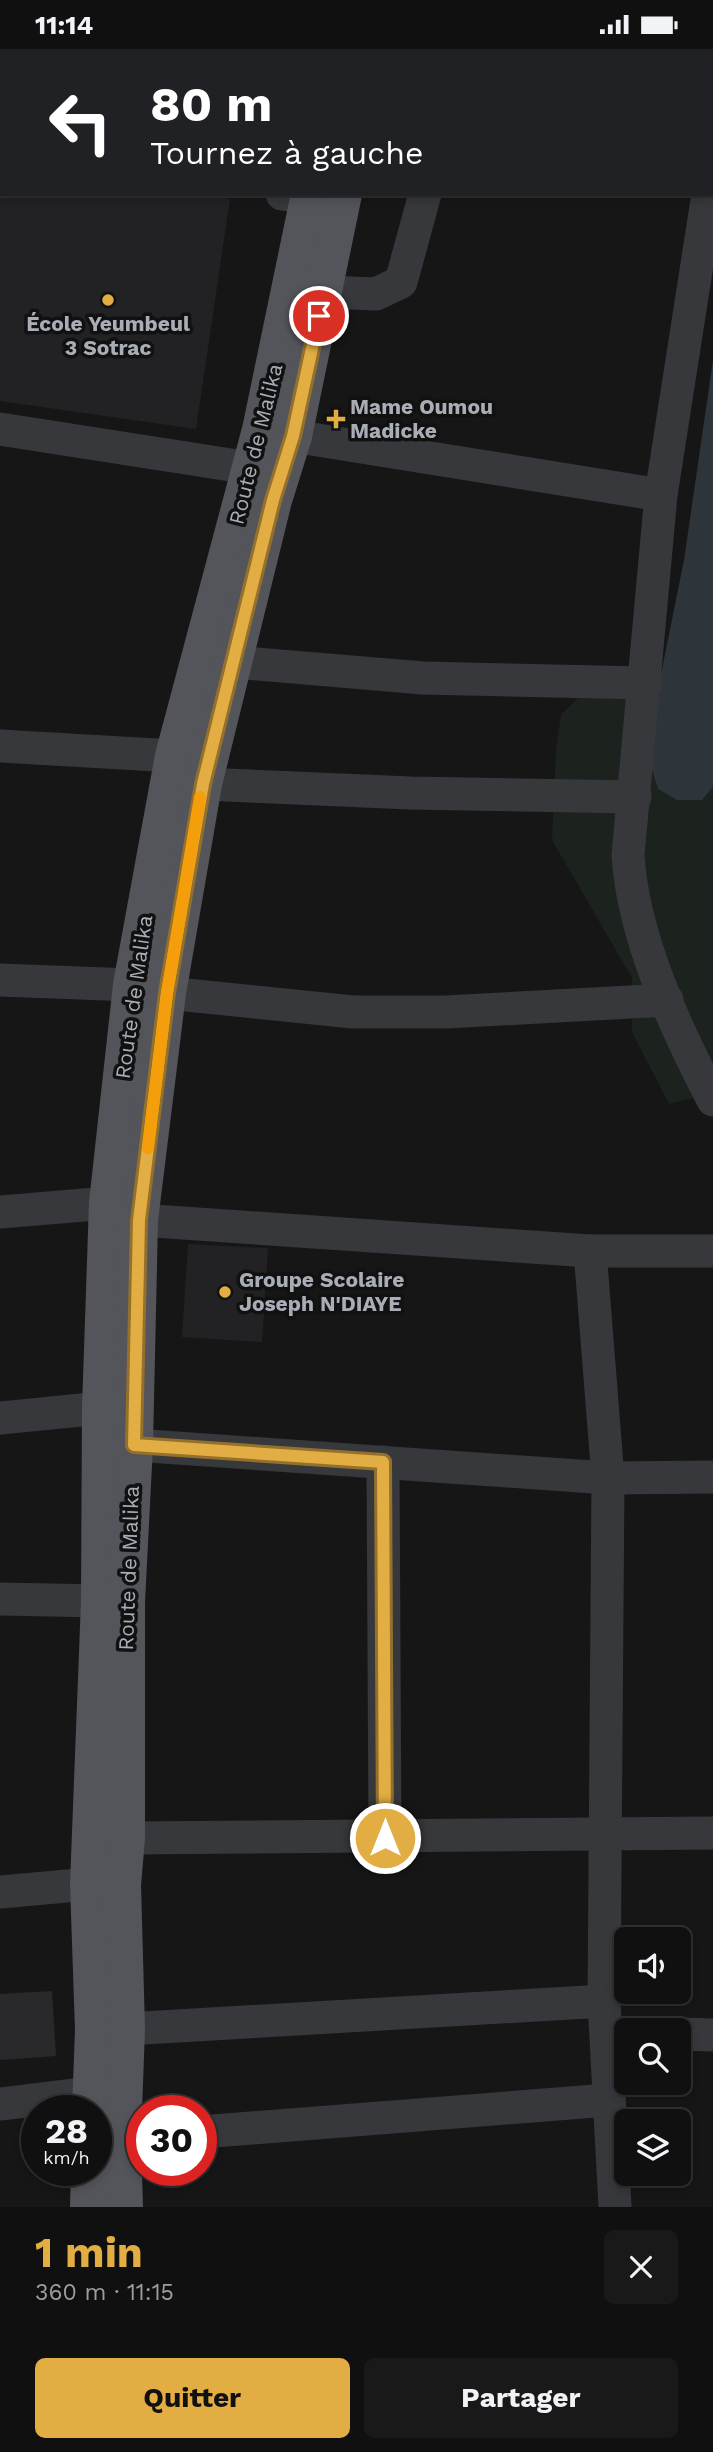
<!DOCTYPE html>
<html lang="fr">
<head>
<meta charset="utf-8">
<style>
  :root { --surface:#101011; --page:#19191a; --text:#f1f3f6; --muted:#9c9d9f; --line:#303031; --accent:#e2ad43 }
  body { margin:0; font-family:"Work Sans",sans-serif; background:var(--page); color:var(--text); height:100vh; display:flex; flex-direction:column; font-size:26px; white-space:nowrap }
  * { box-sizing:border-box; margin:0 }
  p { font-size:23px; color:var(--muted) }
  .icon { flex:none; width:38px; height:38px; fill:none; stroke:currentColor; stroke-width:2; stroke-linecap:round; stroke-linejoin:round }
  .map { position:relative; height:2158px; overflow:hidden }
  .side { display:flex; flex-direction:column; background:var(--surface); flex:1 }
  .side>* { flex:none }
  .top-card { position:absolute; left:0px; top:0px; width:714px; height:147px; box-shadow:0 4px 10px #0003,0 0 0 2px var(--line); background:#202124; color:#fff; overflow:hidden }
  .controls { position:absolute; left:614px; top:1878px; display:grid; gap:14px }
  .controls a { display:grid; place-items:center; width:77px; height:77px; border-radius:10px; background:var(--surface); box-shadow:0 4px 10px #0003,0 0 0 2px var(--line); font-size:35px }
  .speed { position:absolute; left:21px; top:2046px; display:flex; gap:14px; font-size:35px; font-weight:700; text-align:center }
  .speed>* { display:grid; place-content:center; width:91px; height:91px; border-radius:50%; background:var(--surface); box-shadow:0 4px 10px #0003,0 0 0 2px var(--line); line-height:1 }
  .speed small { font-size:18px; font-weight:400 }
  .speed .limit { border:10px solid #d22; background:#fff; color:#111 }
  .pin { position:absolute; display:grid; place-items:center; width:60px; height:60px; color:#fff; margin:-30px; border:4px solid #fff; border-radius:50%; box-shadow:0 2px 7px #0007 }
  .me { position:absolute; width:77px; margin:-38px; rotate:0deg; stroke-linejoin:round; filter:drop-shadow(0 0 5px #0008) }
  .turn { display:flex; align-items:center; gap:24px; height:147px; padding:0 35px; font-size:32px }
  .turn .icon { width:91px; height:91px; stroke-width:2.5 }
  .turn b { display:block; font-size:49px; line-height:60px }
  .round { display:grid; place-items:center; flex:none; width:74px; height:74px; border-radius:10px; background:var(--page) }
  .overview { display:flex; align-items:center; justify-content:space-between; height:119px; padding:0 35px }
  h1 { font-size:42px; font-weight:700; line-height:52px; color:var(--accent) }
  .cta { display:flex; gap:14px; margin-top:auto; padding:14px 35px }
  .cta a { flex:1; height:80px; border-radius:10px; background:var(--accent); color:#111; font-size:28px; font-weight:700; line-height:80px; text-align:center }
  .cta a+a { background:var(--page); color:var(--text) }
  .status { display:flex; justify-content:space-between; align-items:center; height:49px; padding:0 35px; background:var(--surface); direction:ltr }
  .status svg { height:19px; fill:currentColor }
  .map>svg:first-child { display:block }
  .built { fill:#222224 }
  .green { fill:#1c221d }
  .water { fill:#2d343a }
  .building { fill:#29292b }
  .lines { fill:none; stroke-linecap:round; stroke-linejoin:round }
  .minor { stroke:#37383c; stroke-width:33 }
  .major { stroke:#53555b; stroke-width:38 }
  .route-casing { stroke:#93702c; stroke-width:18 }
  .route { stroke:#e2ad43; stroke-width:12 }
  .slow { stroke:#f59e0b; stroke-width:12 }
  .poi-dot { fill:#e2ad43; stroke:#111112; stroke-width:2.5 }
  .labels { text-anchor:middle; stroke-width:7; stroke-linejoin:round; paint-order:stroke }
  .poi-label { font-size:21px; font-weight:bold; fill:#a9adb6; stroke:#111112; text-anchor:start }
  .street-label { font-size:21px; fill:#a9adb6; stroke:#111112 }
</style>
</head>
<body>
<div class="status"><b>11:14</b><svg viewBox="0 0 49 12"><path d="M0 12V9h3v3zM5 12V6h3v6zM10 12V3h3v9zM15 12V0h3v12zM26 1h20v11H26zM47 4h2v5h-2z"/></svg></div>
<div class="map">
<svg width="713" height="2158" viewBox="0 0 713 2158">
  <rect width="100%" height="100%" fill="#161617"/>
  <g class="built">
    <polygon points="0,118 2,145 196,145 230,150 196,380 0,352"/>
    <polygon points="188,1195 268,1199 262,1293 182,1288"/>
  </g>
  <polygon class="green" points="601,625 661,625 702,751 713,738 713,1044 669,1055 632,983 632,929 552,791 556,701 561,666"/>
  <polygon class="water" points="713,311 713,738 702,751 677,751 658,740 650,714 661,625 684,511"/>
  <polygon class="building" points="52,1942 56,2007 0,2011 0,1945"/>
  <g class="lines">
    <g class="minor">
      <polyline points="445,0 454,2"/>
      <polyline points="574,2 575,0"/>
      <polyline points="712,54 713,55"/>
      <polyline points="0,106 2,107"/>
      <polyline points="712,116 713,111"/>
      <polyline points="282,145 335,153"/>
      <path d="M 708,145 L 661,446 L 628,806 C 633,888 675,978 713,1051"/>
      <polyline points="324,243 376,245 401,233 425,145"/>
      <polyline points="0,380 250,419"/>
      <polyline points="293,387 661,446"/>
      <polyline points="233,613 423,629 646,634"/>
      <polyline points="0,697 174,707"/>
      <polyline points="203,735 410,744 635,748"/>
      <polyline points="0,931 132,936"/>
      <polyline points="167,944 353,963 446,963 667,951"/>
      <polyline points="0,1163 108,1154"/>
      <polyline points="139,1171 590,1202 713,1202"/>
      <polyline points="590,1202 608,1429 604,1952 615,2158"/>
      <polyline points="0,1369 101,1359"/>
      <polyline points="134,1396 608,1429 713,1428"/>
      <polyline points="383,1413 385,1789"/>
      <polyline points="0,1550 100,1552"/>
      <polyline points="126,1789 713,1784"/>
      <polyline points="0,1843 89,1835"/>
      <polyline points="126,1980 604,1952"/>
      <polyline points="679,1985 713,1986"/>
      <polyline points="0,2055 91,2044"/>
      <polyline points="201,2083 608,2051"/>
    </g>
    <g class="major">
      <polyline points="339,2 339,0"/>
      <polyline points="372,2 372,0"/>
      <polyline points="91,2062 94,1981 89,1835 100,1552 101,1359 108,1154 132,936 174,707 261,381 310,145"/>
      <polyline points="89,2158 90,2121"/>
      <polyline points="124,2158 122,2089 126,1980 122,1836 126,1789 126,1553 134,1396 139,1171 167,944 203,735 273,451 293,387 343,145"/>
    </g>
  </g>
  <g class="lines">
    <defs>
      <polyline id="route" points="319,267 293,387 273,451 203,735 167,944 139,1171 134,1396 383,1413 385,1789"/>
    </defs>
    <use href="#route" class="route-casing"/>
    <use href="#route" class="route"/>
    <polyline class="slow" points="148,1099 167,944 200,748"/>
  </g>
  <g class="poi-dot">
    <circle cx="108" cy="251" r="7"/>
    <path d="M332.5 359.5h7v7h7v7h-7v7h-7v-7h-7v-7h7z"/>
    <circle cx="225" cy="1243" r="7"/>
  </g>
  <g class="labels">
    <g class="poi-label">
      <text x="108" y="282" text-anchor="middle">École Yeumbeul<tspan x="108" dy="24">3 Sotrac</tspan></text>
      <text x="350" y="365">Mame Oumou<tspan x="350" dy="24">Madicke</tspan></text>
      <text x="239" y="1238">Groupe Scolaire<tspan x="239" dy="24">Joseph N'DIAYE</tspan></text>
    </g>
    <g class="street-label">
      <text transform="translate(256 395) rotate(-76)" y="7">Route de Malika</text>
      <text transform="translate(134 948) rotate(-82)" y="7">Route de Malika</text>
      <text transform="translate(129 1519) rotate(-88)" y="7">Route de Malika</text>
    </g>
  </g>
</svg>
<div class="controls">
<a><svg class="icon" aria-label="sound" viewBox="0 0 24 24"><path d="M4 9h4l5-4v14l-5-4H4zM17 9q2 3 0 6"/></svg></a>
<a><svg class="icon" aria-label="search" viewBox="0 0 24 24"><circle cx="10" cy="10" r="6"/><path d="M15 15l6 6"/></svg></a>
<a><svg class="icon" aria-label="layers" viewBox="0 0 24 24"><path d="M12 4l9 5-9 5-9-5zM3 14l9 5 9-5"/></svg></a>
</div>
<div class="speed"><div>28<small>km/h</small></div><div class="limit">30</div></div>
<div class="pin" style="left:319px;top:267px;background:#d93025"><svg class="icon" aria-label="arrive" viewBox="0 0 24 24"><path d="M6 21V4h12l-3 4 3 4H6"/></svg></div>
<svg class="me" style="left:385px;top:1789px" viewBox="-20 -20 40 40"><circle r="17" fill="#e2ad43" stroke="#fff" stroke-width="3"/><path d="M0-11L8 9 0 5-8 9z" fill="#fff"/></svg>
<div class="top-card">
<div class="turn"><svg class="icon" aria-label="left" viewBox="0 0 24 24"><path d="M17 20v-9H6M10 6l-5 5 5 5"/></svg><div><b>80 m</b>Tournez à gauche</div></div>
</div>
</div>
<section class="side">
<div class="overview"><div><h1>1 min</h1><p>360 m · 11:15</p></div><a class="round"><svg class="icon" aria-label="close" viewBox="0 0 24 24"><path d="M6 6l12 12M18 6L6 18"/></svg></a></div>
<div class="cta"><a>Quitter</a><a>Partager</a></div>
</section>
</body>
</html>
